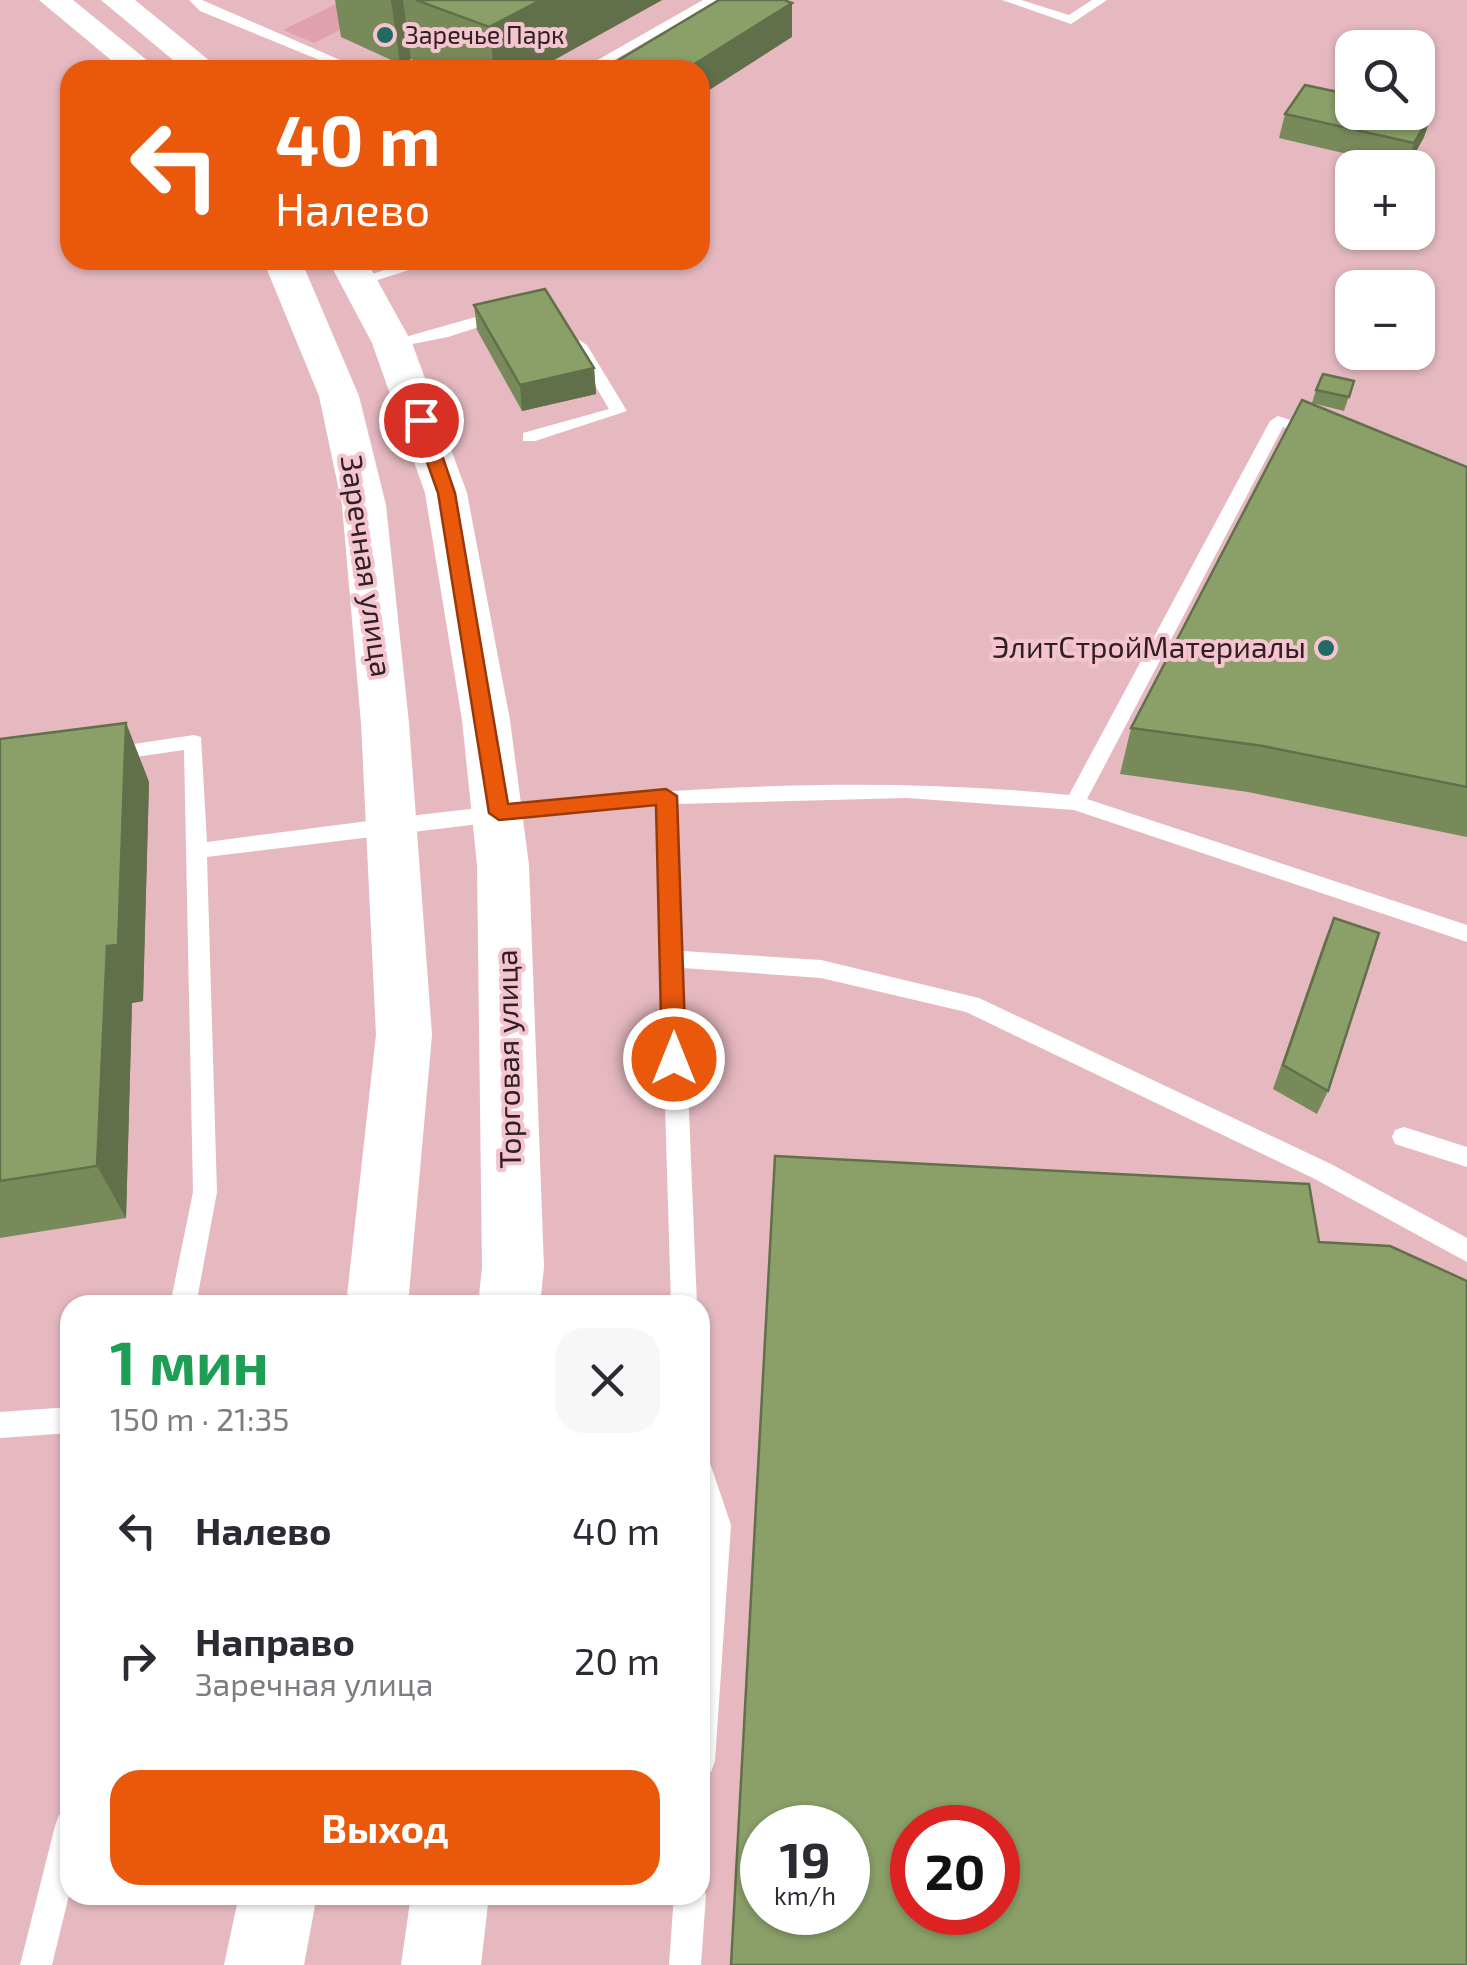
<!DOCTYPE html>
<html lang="ru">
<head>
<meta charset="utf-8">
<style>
  :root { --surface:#fff; --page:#f7f7f7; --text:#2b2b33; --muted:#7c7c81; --accent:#ea580c }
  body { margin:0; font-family:"Exo 2",sans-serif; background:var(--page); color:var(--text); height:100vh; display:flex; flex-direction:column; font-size:38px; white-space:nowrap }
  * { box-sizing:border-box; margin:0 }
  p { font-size:32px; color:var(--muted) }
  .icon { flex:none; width:55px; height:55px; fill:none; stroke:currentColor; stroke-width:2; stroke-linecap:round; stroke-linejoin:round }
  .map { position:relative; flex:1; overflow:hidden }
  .sheet { position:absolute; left:60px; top:1295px; width:650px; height:610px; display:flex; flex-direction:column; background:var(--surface); border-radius:30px; box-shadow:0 2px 8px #0004 }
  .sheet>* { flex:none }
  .top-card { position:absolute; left:60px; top:60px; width:650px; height:210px; border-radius:30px; box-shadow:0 2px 8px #0004; background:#ea580c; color:#fff; overflow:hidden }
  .tools { position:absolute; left:1335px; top:30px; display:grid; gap:20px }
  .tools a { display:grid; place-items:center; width:100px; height:100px; border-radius:20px; background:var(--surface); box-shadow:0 2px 8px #0004; font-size:50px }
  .speed { position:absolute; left:740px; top:1805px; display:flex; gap:20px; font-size:50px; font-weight:700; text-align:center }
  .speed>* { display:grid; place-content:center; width:130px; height:130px; border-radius:50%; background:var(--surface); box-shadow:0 2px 8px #0004; line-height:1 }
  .speed small { font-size:25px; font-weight:400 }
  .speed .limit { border:15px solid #d22; background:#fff; color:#111 }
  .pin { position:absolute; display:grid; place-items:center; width:85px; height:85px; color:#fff; margin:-42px; border:5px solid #fff; border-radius:50%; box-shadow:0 2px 10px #0007 }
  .me { position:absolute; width:110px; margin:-55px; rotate:0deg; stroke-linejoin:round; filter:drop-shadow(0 0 8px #0008) }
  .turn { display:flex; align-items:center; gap:35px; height:210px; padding:0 50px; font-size:45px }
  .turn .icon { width:130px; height:130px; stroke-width:2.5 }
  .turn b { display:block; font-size:70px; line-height:85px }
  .round { display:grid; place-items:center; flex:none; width:105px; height:105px; border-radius:30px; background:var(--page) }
  .overview { display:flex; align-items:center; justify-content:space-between; height:170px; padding:0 50px }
  h1 { font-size:60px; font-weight:700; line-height:75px; color:#1e9e55 }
  .primary-button { display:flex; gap:20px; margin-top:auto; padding:20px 50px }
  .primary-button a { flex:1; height:115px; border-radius:30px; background:var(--accent); color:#fff; font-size:40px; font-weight:700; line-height:115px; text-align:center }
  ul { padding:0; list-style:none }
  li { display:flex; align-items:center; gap:30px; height:130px; padding:0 50px }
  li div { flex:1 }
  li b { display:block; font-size:38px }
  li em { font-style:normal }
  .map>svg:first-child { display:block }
  .green { fill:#dfa1ae }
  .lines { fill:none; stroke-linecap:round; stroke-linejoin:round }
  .lane { fill:#fff; fill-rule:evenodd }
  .secondary { fill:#fff; fill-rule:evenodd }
  .wall { fill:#788a5a }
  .shaded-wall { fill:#61704a }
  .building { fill:#8ba069; stroke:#61704a; stroke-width:2.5; fill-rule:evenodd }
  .route { fill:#ea580c; stroke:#983908; stroke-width:2.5 }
  .poi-dot { fill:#226b64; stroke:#f4c5ce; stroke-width:4 }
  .labels { text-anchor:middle; stroke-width:8; stroke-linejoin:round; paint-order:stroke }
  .far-poi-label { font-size:25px; fill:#312023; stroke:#f4c5ce; text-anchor:start }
  .street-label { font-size:30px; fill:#312023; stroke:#f4c5ce }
  .poi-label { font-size:30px; fill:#312023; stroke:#f4c5ce; text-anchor:end }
</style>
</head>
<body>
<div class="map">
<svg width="1467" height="1965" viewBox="0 0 1467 1965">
  <rect width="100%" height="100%" fill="#e6b9c1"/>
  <polygon class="green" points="344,0 399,0 314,43 283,30"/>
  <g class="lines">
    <g class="lane">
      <polygon points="189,0 202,0 363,70 344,70 200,11"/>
      <polygon points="703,0 718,0 597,70 580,70"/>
      <polygon points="1002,0 1021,0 1069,15 1092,0 1107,0 1071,24"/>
      <polygon points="415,260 440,260 359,286 351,281"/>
      <polygon points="504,309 510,311 510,317 448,337 392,348 384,343"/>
      <polygon points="579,340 587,345 627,411 535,441 523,441 523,433 609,409 571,345"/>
      <path d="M 1278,416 L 1324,431 L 1316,436 L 1283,427 L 1087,799 L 1467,925 L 1467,942 L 1074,810 L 907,798 L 677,804 L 683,951 L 821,960 L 979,998 L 1331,1164 L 1467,1238 L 1467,1262 L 1313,1178 L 966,1012 L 821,978 L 683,968 L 697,1305 L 671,1305 L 656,805 L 635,805 L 207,857 L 217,1192 L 196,1305 L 170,1305 L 193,1192 L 184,750 L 107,761 L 97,754 L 100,749 L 194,735 L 201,737 L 207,842 C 493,804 781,766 1069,795 L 1270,421 Z"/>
      <polygon points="1404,1127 1467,1147 1467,1167 1395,1144 1392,1137 1395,1130"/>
      <polygon points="70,1407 70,1433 0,1438 0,1412"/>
      <polygon points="700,1459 710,1463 731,1525 715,1761 711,1772 700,1776 703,1525"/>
      <polygon points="70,1811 70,1891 52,1965 20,1965 55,1826 59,1815"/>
      <polygon points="700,1883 706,1895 701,1965 669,1965 674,1895 700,1895"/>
    </g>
    <g class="secondary">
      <polygon points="39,0 73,0 159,70 123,70"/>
      <polygon points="101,0 135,0 221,70 185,70"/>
      <polygon points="263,260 301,260 359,396 386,505 409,723 432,1035 408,1305 346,1305 376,1035 361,723 342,505 319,396"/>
      <polygon points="328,260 366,260 412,343 467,493 510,720 529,865 544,1267 540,1305 478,1305 482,1267 477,865 462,720 425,493 372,343"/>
      <polygon points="239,1895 317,1895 304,1965 224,1965"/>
      <polygon points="411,1895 489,1895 481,1965 401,1965"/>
    </g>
  </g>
  <g class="wall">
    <polygon points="335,0 662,0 536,70 440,70 411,59 400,64 341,37"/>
    <polygon points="1432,113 1424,137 1407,168 1279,138 1285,114"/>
    <polygon points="474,305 594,368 596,394 522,411 477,330"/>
    <polygon points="1354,381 1344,411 1312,403 1316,390"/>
    <polygon points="1467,467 1467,837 1248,792 1120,774 1131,728"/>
    <polygon points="126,723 149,782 143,1001 132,1003 126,1218 0,1238 0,739"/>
    <polygon points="1334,918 1328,1091 1317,1114 1273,1089 1324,942"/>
  </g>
  <g class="shaded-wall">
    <polygon points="391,0 403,0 411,59 400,64"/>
    <polygon points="541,0 662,0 536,70 494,70 489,27"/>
    <polygon points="792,3 792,37 700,96 700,70 685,70"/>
    <polygon points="1432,113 1424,137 1407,168 1414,143"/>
    <polygon points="594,368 596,394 522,411 520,385"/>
    <polygon points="126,723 149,782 143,1001 132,1003 126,1218 97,1166 107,946"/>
  </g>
  <g class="building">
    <polygon points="416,0 541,0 489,27"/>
    <polygon points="719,0 784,0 792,3 685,70 602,70"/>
    <polygon points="1305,85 1352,95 1352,112 1418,112 1418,110 1432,113 1414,143 1285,114"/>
    <polygon points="545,289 594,368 520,385 474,305"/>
    <polygon points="1323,374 1354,381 1349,397 1316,390"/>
    <polygon points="1302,400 1467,467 1467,787 1263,746 1131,728"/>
    <polygon points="126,723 118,945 107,946 97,1166 0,1181 0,739"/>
    <polygon points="1334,918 1379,933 1328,1091 1283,1065"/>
    <path d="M 775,1156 L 1309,1184 L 1319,1242 L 1390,1246 L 1467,1281 L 1467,1965 L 731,1965 ZM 762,1828 L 848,1828 L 848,1912 L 762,1912 ZM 912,1828 L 998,1828 L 998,1912 L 912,1912 Z"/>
  </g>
  <polygon class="route" points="421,415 430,420 455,493 508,804 666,789 677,796 686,1059 683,1066 666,1066 662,1059 656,805 499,820 489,813 438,493 412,420"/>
  <g class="poi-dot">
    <circle cx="385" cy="35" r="10"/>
    <circle cx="1326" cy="648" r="10"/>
  </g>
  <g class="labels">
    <g class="far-poi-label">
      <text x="405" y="44">Заречье Парк</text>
    </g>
    <g class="street-label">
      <text transform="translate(366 566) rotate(82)" y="10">Заречная улица</text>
      <text transform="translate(509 1059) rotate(-91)" y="10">Торговая улица</text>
    </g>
    <g class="poi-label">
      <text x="1306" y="658">ЭлитСтройМатериалы</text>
    </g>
  </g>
</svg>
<div class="tools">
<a><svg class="icon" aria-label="search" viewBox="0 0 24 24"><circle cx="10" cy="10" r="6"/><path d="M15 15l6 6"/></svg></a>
<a>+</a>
<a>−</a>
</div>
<div class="speed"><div>19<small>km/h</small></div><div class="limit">20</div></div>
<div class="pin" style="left:421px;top:420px;background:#d93025"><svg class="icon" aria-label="arrive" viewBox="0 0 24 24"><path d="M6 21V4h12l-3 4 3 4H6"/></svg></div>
<svg class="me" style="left:674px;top:1059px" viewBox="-20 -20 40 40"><circle r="17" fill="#ea580c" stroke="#fff" stroke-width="3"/><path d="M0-11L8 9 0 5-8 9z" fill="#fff"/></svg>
<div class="top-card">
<div class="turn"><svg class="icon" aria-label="left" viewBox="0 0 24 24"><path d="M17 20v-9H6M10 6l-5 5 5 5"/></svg><div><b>40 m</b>Налево</div></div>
</div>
<section class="sheet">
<div class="overview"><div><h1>1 мин</h1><p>150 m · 21:35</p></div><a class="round"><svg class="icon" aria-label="close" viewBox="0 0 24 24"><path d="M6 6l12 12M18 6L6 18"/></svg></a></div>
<ul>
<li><svg class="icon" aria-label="left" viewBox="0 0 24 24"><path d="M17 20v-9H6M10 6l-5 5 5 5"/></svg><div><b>Налево</b></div><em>40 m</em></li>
<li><svg class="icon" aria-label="right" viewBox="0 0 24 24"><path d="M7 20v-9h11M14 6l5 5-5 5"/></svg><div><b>Направо</b><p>Заречная улица</p></div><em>20 m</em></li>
</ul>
<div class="primary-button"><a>Выход</a></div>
</section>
</div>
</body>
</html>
